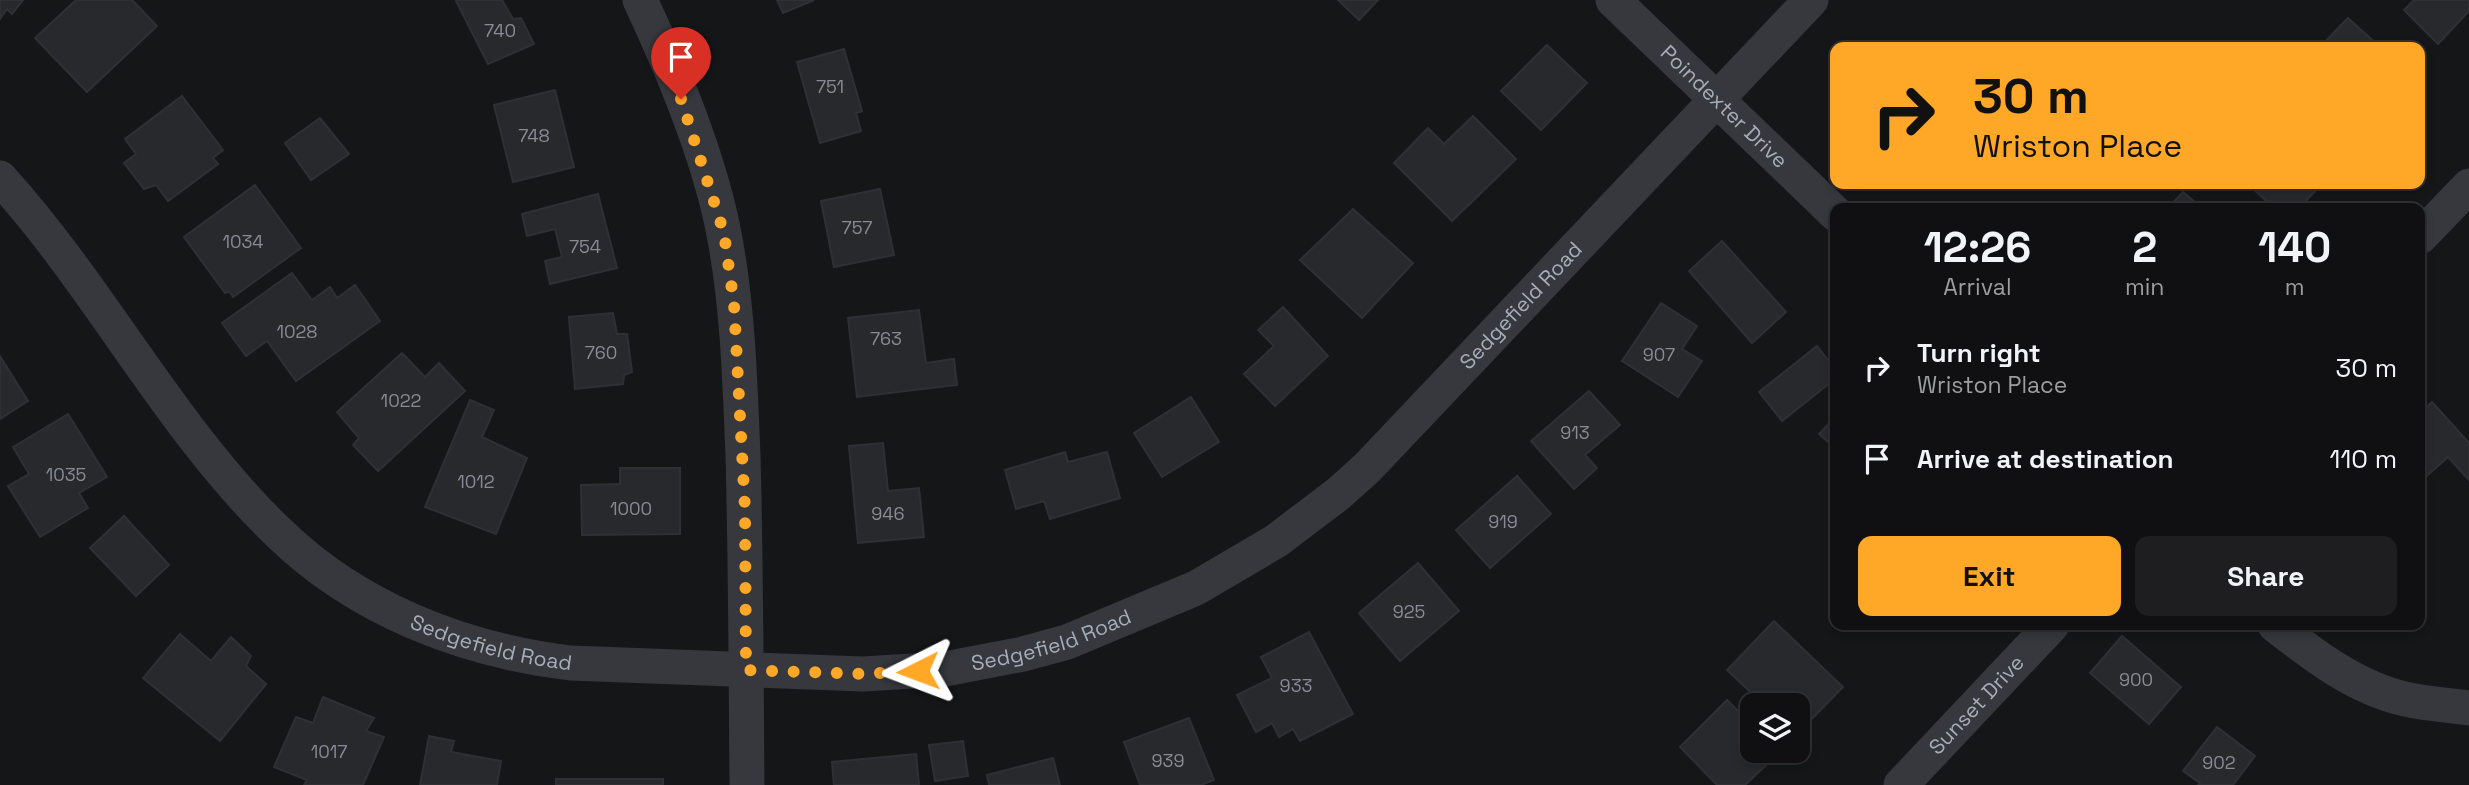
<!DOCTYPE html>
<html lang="en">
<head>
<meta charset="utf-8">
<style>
  :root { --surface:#101012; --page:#1e1e20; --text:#f1f3f6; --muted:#9c9d9f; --line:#303032; --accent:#ffa726 }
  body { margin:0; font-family:"Space Grotesk",sans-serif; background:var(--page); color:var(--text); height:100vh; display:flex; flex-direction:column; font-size:26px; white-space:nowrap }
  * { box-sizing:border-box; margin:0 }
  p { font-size:23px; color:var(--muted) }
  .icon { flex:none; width:38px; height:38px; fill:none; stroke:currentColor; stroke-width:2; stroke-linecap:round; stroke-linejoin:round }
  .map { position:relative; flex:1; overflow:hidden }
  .side { position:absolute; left:1830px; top:203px; width:595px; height:427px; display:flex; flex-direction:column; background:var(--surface); border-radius:14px; box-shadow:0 4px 10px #0003,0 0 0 2px var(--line) }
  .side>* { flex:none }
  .banner { position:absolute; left:1830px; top:42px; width:595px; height:147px; border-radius:14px; box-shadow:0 4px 10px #0003,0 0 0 2px var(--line); background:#ffa726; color:#111; overflow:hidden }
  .tools { position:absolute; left:1740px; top:693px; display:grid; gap:14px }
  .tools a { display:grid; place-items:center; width:70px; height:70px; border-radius:14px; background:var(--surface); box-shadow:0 4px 10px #0003,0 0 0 2px var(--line); font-size:35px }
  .pin { position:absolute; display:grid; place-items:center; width:60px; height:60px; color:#fff; margin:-72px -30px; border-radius:50% 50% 50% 0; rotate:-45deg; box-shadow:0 0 7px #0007 }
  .pin .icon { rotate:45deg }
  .me { position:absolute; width:77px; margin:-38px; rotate:267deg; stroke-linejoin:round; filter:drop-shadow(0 0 5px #0008) }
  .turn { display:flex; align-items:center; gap:24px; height:147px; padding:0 28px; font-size:32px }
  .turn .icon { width:91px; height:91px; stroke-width:2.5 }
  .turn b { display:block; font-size:49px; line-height:60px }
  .eta { display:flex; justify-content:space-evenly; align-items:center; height:119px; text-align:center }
  .eta b { font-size:42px; font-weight:800; line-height:49px }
  .cta { display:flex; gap:14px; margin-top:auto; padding:14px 28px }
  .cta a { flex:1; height:80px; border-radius:14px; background:var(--accent); color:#111; font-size:28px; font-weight:800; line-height:80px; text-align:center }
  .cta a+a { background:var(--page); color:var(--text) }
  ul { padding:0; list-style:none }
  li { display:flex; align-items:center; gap:21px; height:91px; padding:0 28px }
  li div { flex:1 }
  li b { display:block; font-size:26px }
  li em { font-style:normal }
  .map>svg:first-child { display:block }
  .building { fill:#28292c; stroke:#2f3034; stroke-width:2 }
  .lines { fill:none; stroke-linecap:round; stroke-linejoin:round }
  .street { stroke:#36383d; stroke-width:35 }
  .route { stroke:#ffa726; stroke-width:12; stroke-dasharray:0 21.6 }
  .labels { text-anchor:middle; stroke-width:7; stroke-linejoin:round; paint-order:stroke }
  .number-label { font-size:18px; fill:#868b95 }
  .street-label { font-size:21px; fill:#a6adb9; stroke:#101113 }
</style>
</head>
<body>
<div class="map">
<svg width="2469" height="785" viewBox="0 0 2469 785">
  <rect width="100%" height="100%" fill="#151618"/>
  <g class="building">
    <polygon points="0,0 23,0 12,14 7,9 0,19"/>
    <polygon points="76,0 132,0 157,26 87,92 35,38"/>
    <polygon points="459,0 502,0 513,19 521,18 534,44 488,64 456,1"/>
    <polygon points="777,0 814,0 783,13"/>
    <polygon points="1338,0 1378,0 1359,20"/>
    <polygon points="2414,0 2469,0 2469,11 2438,44 2404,10"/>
    <polygon points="2348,18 2380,47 2320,47"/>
    <polygon points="1547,45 1587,83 1541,130 1501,91"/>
    <polygon points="844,49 862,111 856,113 861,131 820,143 797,62"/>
    <polygon points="555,90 574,167 513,182 494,105"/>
    <polygon points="182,96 223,150 213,158 218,164 168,201 156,185 144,189 124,163 136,154 125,139"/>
    <polygon points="1473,116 1516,159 1452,221 1394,163 1428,128 1444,144"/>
    <polygon points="320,118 349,154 311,180 285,143"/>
    <polygon points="2254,184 2322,184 2299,208 2274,208 2251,187"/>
    <polygon points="255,185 301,248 233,297 230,292 225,293 184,237"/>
    <polygon points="880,189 894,255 834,267 821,201"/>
    <polygon points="2183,192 2202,208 2168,208"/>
    <polygon points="598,194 617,268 550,284 545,261 562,257 555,229 527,236 522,214"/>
    <polygon points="1353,209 1413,263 1362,318 1300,260"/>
    <polygon points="1722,241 1786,312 1752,343 1689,271"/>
    <polygon points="292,273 312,300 330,287 337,298 355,285 380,321 296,381 267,341 246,356 222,323"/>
    <polygon points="1661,303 1697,326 1682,349 1702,361 1678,397 1622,361"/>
    <polygon points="1283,307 1328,356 1275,406 1244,374 1274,346 1258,330"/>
    <polygon points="919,310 926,363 954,359 957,385 857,397 848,318"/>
    <polygon points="613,313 617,334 627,334 632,372 624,375 623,384 575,389 569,317"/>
    <polygon points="1817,346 1836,370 1836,378 1782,421 1759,392"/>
    <polygon points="402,353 425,377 439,363 465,391 378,471 353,445 359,438 337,412"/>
    <polygon points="0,356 28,401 0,419"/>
    <polygon points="1589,391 1620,425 1585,455 1597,468 1574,489 1531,441"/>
    <polygon points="1191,397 1219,442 1162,477 1134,433"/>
    <polygon points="470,400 494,410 482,437 527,458 496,534 425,507"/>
    <polygon points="2432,402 2469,443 2469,480 2448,457 2420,482 2420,413"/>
    <polygon points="68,414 107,477 79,493 88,508 40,537 8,486 29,474 13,447"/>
    <polygon points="1836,416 1836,449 1819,434"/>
    <polygon points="883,443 888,491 919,488 924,537 858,543 849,446"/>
    <polygon points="1065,452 1068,462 1107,452 1120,498 1050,519 1044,501 1016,509 1005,470"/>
    <polygon points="620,468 680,468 680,534 582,535 581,485 620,484"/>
    <polygon points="1517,476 1551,514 1490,568 1456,530"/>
    <polygon points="124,516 169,565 136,596 90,548"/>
    <polygon points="1418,563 1459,611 1400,661 1359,613"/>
    <polygon points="1774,621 1843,687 1797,734 1797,705 1764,705 1727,670"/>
    <polygon points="1309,632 1353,714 1300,741 1293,729 1279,737 1272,723 1256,732 1237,695 1272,678 1261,657"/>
    <polygon points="180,634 211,661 231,637 251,656 246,666 266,684 220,741 143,678"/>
    <polygon points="2122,636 2181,687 2149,724 2090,673"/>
    <polygon points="323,697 374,718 366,731 384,737 363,785 304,785 307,780 274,767 296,717 313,723"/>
    <polygon points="1727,700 1752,725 1752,751 1779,753 1745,785 1717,785 1680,747"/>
    <polygon points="1189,718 1214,780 1201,785 1140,785 1124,742"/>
    <polygon points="2217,727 2255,756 2233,785 2198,785 2200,783 2183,771"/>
    <polygon points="429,736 454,741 451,752 501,761 497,785 420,785"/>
    <polygon points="963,741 968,776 935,781 929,745"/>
    <polygon points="916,754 919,785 834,785 832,762"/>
    <polygon points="1053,758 1060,785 989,785 987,775"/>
    <rect x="556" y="779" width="107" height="6"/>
  </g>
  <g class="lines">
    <g class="street">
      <path d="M 640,0 C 672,68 710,160 724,234 C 738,307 740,382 743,456 C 746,566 746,675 747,785"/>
      <path id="s1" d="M 1613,0 L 1836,214"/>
      <path id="s2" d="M 0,178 C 101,289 171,430 279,533 C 357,609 463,650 570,663 L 863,674 L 945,669 L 1023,654 L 1067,642 L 1196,588 L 1276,541 L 1338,494 L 1367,468 L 1811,0"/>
      <polyline points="2420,237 2469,186"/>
      <path d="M 2275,625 C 2313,655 2356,688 2405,699 C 2426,704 2448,705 2469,708"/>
      <path id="s3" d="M 1901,785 L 2052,625"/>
    </g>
  </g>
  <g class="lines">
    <polyline class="route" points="681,99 724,233 734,304 745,509 746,670 863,674 918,671"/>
  </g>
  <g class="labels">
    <g class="number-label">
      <text x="500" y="37">740</text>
      <text x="830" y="93">751</text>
      <text x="534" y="142">748</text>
      <text x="857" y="234">757</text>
      <text x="243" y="248">1034</text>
      <text x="585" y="253">754</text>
      <text x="297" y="338">1028</text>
      <text x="886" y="345">763</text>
      <text x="601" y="359">760</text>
      <text x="1659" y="361">907</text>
      <text x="401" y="407">1022</text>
      <text x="1575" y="439">913</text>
      <text x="66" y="481">1035</text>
      <text x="476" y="488">1012</text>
      <text x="631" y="515">1000</text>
      <text x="888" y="520">946</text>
      <text x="1503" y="528">919</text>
      <text x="1409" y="618">925</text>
      <text x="2136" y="686">900</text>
      <text x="1296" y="692">933</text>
      <text x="329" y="758">1017</text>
      <text x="1168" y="767">939</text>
      <text x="2219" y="769">902</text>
    </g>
    <g class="street-label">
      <text dy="7" stroke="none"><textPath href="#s1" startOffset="154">Poindexter Drive</textPath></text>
      <text dy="7" stroke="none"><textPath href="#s2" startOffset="1850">Sedgefield Road</textPath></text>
      <text dy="7" stroke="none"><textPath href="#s2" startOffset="695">Sedgefield Road</textPath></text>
      <text dy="7" stroke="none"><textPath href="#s2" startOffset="1262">Sedgefield Road</textPath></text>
      <text dy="7" stroke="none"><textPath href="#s3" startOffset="110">Sunset Drive</textPath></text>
    </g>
  </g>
</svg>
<div class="tools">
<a><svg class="icon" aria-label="layers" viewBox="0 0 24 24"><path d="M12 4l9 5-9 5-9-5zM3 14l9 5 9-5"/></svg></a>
</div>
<div class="pin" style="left:681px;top:99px;background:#d93025"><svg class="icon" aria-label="arrive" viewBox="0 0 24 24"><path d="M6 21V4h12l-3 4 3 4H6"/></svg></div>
<svg class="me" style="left:918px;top:671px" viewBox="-20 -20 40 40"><path d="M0-17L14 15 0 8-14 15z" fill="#ffa726" stroke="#fff" stroke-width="4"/></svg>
<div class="banner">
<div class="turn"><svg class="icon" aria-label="right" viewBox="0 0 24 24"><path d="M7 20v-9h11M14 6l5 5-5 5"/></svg><div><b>30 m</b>Wriston Place</div></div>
</div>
<section class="side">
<div class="eta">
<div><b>12:26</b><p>Arrival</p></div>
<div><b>2</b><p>min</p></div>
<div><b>140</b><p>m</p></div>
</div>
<ul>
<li><svg class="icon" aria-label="right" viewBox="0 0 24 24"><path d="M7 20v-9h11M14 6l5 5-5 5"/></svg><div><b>Turn right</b><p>Wriston Place</p></div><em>30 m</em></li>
<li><svg class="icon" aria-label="arrive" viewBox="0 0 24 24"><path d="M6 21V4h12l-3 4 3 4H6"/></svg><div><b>Arrive at destination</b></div><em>110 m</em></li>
</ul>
<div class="cta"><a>Exit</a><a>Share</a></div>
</section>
</div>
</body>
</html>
